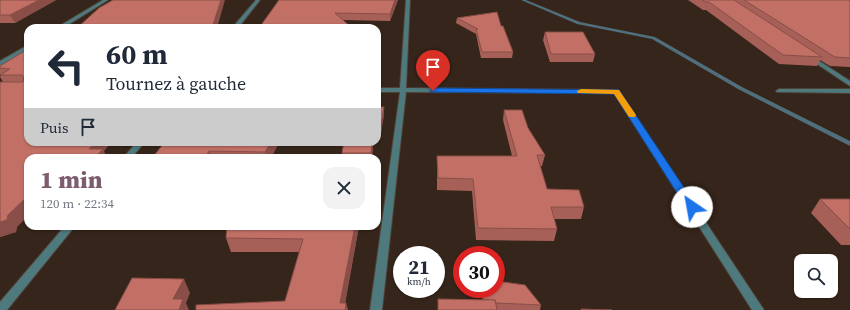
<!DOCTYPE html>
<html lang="fr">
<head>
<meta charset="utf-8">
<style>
  :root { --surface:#fff; --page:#f2f2f3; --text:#1f2937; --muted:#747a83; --accent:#7d5c6e }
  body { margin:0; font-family:"Source Serif 4",serif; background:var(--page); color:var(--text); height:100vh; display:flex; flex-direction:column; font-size:15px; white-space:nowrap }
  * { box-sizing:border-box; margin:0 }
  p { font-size:13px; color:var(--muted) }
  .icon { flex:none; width:22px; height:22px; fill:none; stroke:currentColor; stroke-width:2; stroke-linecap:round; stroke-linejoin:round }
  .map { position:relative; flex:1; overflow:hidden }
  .panel { position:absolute; left:24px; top:154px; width:357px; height:76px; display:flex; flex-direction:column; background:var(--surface); border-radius:12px; box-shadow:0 1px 3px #0004 }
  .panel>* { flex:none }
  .guide { position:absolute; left:24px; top:24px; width:357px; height:122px; border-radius:12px; box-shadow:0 1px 3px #0004; background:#fff; color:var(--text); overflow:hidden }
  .buttons { position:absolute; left:794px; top:254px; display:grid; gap:8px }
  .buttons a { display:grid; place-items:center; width:44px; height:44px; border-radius:8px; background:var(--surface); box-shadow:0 1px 3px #0004; font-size:20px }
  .speed { position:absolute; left:393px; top:246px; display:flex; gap:8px; font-size:20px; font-weight:700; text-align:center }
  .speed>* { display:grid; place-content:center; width:52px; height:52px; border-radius:50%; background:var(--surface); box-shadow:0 1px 3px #0004; line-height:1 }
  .speed small { font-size:10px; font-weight:400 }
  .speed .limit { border:6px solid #d22; background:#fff; color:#111 }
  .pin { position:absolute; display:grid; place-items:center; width:34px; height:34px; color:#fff; margin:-41px -17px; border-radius:50% 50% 50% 0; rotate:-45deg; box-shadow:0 0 4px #0007 }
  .pin .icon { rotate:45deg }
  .me { position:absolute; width:44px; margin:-22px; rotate:327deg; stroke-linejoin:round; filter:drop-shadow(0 0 3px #0008) }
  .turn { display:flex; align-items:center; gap:14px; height:84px; padding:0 16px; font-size:18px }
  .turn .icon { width:52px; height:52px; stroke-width:2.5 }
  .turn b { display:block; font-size:28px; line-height:34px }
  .then { display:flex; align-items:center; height:38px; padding:0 16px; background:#0003; gap:8px; font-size:15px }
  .round { display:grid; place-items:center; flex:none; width:42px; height:42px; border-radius:12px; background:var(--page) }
  .summary { display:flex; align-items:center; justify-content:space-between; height:68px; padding:0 16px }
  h1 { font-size:24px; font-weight:800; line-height:30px; color:var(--accent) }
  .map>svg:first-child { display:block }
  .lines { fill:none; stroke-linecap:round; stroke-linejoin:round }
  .stream { fill:#506e7c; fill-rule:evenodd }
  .street-casing { stroke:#504137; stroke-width:2 }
  .street { fill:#4e797d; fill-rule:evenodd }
  .wall { fill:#a76058 }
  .shaded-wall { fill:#884e47 }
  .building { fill:#c27066; stroke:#884e47 }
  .route { fill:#1a73e8; stroke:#114b97 }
  .slow { fill:#f59e0b }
</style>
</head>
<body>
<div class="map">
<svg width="850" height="310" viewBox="0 0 850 310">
  <rect width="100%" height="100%" fill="#35251a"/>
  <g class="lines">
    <polygon class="stream" points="521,0 526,0 580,22 655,37 742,87 850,141 850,146 738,89 652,39 577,24"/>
    <defs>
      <g id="street">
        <polygon points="103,0 108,0 63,28 56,28"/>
        <polygon points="256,0 260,0 238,28 232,28"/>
        <polygon points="406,0 410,0 406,88 618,90 764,310 752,310 614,93 406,92 382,310 370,310 400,92 377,92 377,88 400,88"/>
        <polygon points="28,45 28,49 0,66 0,61"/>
        <polygon points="810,55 850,81 850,86 808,58 807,57"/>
        <polygon points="779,89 850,89 850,93 777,92 776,91"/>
        <polygon points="137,142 145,142 131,158 123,158"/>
        <polygon points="65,226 75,226 7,310 0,310 0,302"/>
      </g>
    </defs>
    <use href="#street" class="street-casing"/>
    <use href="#street" class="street"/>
  </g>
  <g class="wall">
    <polygon points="0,0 56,0 15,23 0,23"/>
    <polygon points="279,0 398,0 390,21 343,20"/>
    <polygon points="688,0 850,0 850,67 830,66 820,60 817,66 779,64 706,10 703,10"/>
    <polygon points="457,18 501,26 513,52 512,58 481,58 476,34 456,23"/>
    <polygon points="545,32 595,54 593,62 550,62 543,40"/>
    <polygon points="28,49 28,142 104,151 28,158 16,232 0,237 0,82 3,82 0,77 1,75 0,74 0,66"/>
    <polygon points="377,107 384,114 380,139 377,139"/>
    <polygon points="504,110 528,128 545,155 542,166 540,166 547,189 584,207 581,219 554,219 557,229 554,241 476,240 472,191 437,190 437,156 512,156 503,120"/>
    <polygon points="165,142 279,142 271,158 152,158"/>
    <polygon points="344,142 373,142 372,158 342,158 342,153"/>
    <polygon points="820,199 850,200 850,245 841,245 811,213"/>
    <polygon points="359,226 345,303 346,303 348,310 196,310 285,301 300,252 231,252 226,238"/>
    <polygon points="483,289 496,289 541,305 540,310 438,310 438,299 482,300"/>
  </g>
  <g class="shaded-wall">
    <polygon points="39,0 56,0 15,23 10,15"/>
    <polygon points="221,0 225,0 217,28 212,28"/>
    <polygon points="395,0 398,0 390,21 390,14"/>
    <polygon points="384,107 384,114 380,139 380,132"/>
    <polygon points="96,142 112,142 104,151 107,158 94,158 89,149"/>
    <polygon points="271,142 279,142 271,158 267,158 265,152"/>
    <polygon points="372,142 373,142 372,158 371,153"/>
    <polygon points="209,151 212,158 205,158"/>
    <polygon points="28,196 28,216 17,227 16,232 0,237 0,222 8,215"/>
    <polygon points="355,226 359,226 344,310 340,303"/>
    <polygon points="184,279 190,293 186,303 189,310 179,310 173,299"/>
    <polygon points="346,303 348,310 345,310"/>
  </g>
  <g class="building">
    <polygon points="0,0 39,0 10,15 0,15"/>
    <polygon points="113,0 221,0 212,28 77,28 99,8"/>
    <polygon points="279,0 395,0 390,14 335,13 352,28 259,28"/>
    <polygon points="702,0 734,0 822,57 783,55 709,2 705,2"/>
    <polygon points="744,0 850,0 850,58 835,57"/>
    <polygon points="497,12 501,26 503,26 513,52 482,52 476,29 478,29 457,18"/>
    <polygon points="545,32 583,32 595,54 551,54"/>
    <polygon points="28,49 28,142 96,142 89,149 103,149 94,158 28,158 28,196 8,215 7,220 0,222 0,82 23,82 24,77 22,75 0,75 10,69 0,68 0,66"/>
    <polygon points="377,107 384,107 380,132 377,132"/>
    <polygon points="504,110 522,110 528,128 545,155 537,155 547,189 579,190 584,207 551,207 557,229 478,228 473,179 438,178 437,156 517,156"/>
    <polygon points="165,142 271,142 265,152 209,151 205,158 152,158"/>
    <polygon points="344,142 372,142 371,153 342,153"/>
    <polygon points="820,199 849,199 850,200 850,229"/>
    <polygon points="227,226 355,226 340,303 346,303 345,310 196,310 196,305 285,301 303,239 226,238"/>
    <polygon points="132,278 184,279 173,299 183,299 179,310 115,310"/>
    <polygon points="496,281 525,285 541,305 496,303 495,300 483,300 483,289 496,289"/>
    <polygon points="438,299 495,300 497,310 438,310"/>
    <polygon points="581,309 612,310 581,310"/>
  </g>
  <polygon class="route" points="433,88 619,90 697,207 695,210 688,210 614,94 431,92 430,91"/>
  <polygon class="slow" points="581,89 619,90 636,115 635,117 629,117 614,94 578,93 577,91"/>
</svg>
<div class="buttons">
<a><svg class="icon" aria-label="search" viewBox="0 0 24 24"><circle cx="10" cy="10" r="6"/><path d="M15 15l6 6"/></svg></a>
</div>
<div class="speed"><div>21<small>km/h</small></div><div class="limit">30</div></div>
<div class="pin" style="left:433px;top:91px;background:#d93025"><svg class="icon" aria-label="arrive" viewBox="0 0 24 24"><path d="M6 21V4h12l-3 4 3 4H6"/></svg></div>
<svg class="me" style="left:692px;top:207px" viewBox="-20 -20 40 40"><circle r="19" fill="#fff"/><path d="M0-13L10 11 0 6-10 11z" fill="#1a73e8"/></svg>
<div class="guide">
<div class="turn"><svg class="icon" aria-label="left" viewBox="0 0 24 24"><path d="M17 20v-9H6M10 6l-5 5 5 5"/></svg><div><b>60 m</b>Tournez à gauche</div></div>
<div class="then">Puis<svg class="icon" aria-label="arrive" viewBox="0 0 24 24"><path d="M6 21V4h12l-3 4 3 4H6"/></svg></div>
</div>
<section class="panel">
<div class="summary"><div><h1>1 min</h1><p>120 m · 22:34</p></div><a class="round"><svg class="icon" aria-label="close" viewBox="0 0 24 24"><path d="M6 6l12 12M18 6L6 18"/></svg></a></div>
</section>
</div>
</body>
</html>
